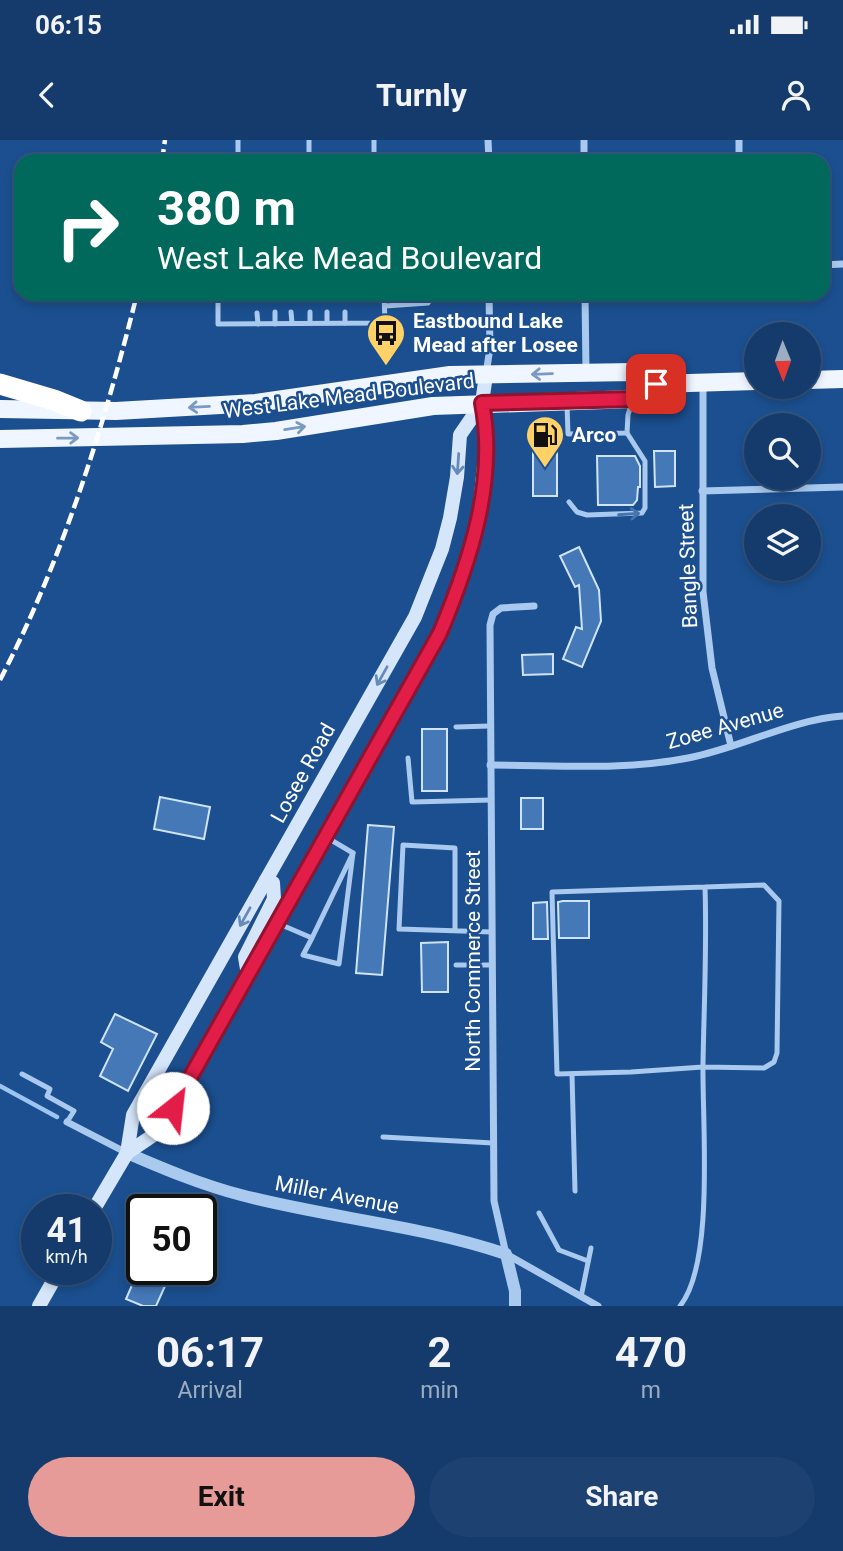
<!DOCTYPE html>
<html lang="en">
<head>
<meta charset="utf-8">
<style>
  :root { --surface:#143b6b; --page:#1d4271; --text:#f1f3f6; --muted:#9dadc1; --line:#33557e; --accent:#e69b98 }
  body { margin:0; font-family:Roboto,sans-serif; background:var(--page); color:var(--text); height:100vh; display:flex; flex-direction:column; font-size:26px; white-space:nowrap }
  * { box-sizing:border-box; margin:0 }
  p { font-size:23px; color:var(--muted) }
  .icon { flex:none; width:38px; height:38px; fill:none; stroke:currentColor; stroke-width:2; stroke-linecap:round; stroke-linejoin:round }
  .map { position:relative; height:1166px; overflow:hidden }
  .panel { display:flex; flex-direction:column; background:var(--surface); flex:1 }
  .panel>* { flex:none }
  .hud { position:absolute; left:14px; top:14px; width:816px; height:147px; border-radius:21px; box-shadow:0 4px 10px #0003,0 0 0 2px var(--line); background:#00695c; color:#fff; overflow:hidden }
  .needle { width:46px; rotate:179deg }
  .fabs { position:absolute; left:744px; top:182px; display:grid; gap:14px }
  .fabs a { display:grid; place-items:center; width:77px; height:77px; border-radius:50%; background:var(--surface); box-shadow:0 4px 10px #0003,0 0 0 2px var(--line); font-size:35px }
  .speed { position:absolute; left:21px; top:1054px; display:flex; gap:14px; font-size:35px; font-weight:700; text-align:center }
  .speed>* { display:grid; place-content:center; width:91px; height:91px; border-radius:50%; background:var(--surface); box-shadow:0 4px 10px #0003,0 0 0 2px var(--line); line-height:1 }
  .speed small { font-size:18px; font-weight:400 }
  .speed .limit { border:4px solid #111; border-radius:10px; background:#fff; color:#111 }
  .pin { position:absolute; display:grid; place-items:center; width:60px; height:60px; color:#fff; margin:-30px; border-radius:14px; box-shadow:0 4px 10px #0006 }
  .me { position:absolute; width:77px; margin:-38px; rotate:29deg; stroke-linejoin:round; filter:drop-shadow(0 0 5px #0008) }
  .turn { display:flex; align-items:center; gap:24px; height:147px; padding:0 28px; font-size:32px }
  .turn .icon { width:91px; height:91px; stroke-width:2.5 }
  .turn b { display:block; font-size:49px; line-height:60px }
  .eta { display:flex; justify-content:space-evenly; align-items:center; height:119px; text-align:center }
  .eta b { font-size:42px; font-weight:700; line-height:49px }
  .button { display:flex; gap:14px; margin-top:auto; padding:14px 28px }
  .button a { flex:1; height:80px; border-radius:42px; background:var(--accent); color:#111; font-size:28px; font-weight:700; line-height:80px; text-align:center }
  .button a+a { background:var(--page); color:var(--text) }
  .status { display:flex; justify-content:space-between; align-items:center; height:49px; padding:0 35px; background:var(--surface); direction:ltr }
  .status svg { height:19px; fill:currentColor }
  header { display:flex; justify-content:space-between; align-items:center; height:91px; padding:0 28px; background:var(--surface); font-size:32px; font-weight:700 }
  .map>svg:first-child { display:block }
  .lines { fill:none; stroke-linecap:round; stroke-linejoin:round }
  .stream { stroke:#9cc4f0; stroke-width:4.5 }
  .building { fill:#4478b7; stroke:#cfe3fa; stroke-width:2 }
  .service { stroke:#a9c9ee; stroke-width:5 }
  .minor { stroke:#a9c9ee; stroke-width:7 }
  .tertiary { stroke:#a9c9ee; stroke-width:12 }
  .secondary { stroke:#d6e6fa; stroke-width:14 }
  .primary { stroke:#f0f6ff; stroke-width:18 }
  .motorway { stroke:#fff; stroke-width:21 }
  .rail { stroke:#fff; stroke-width:4.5; stroke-dasharray:12 5; stroke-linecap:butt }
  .oneway { stroke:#7b9ac1 }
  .oneway2 { stroke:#668bba }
  .oneway3 { stroke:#4674ac }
  .route-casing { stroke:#92132f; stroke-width:18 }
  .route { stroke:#e11d48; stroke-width:12 }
  .labels { text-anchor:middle; stroke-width:5; stroke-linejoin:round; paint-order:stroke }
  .poi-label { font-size:21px; font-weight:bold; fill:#fff; stroke:#1b4f8f; text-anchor:start }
  .street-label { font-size:21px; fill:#fff; stroke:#1b4f8f }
</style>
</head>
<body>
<div class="status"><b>06:15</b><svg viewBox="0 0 49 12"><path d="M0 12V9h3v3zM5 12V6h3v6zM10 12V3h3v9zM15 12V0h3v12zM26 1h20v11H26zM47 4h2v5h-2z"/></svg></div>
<header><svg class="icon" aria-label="back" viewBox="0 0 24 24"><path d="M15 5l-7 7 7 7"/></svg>Turnly<svg class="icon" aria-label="person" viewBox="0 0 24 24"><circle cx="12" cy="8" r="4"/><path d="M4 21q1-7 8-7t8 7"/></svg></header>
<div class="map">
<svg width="843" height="1166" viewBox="0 0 843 1166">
  <rect width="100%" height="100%" fill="#1b4f8f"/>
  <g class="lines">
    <polyline class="stream" points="0,946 57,977"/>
  </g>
  <g class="building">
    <rect x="533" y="301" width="24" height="55"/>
    <polygon points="654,311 675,311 675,346 655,347"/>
    <polygon points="597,316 635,316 640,326 640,347 638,347 637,360 633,365 598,365"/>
    <polygon points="579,407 599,450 601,481 582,527 563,519 576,487 582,489 579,445 575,447 560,416"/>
    <polygon points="553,514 553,534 523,535 522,515"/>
    <rect x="422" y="589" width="25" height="62"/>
    <polygon points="160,657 210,667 204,699 154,689"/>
    <rect x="521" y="658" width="22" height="31"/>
    <polygon points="368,685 394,687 382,835 356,833"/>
    <polygon points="563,761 589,761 589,798 559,798 558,762"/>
    <polygon points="547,762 548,799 533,799 533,763"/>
    <polygon points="448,802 448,852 422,852 421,803"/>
    <polygon points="115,874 157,894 128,951 100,936 113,909 101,902"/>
    <polygon points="139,1129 155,1129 170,1135 156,1166 143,1166 126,1159"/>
  </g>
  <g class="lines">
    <g class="service">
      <polyline points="238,0 238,21"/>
      <polyline points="309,0 309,21"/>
      <polyline points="374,0 374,21"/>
      <polyline points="218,154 218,184 385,183 384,154"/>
      <polyline points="257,154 257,158"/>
      <polyline points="274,154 274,158"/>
      <polyline points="291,154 291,158"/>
      <polyline points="310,154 310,158"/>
      <polyline points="327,154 327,158"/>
      <polyline points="345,158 345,154"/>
      <polyline points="363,158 363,154"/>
      <polyline points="385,166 428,163 433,154"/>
      <polyline points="275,172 275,184"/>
      <polyline points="291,172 292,183"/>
      <polyline points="310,172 310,183"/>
      <polyline points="327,172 327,183"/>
      <polyline points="345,172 345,183"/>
      <polyline points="257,173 258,184"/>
      <polyline points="567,265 568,294 627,293 628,275 632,262"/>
      <polyline points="569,362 577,372 587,375 642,373 645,368 645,321 627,293"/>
      <polyline points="456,587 490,586"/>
      <polyline points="408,618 412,662 491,660"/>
      <polyline points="326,697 353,713"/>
      <polyline points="277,783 312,798 303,815 339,824 353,713 312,798"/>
      <polyline points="455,791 455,708 403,705 399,789 492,792"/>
      <polyline points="456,825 492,825"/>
      <polyline points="22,934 50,949 47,956 74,971 67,982"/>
      <polyline points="572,934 575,1051"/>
      <polyline points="383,997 493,1003"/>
      <polyline points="539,1073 559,1110 588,1121"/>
      <polyline points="581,1157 591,1108"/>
      <path d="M 680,1166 C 715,1123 702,982 703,924 C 704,865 707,806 705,747 L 552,752 L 557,934 L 631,932 L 703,927 L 764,928 L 774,922 L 777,913 L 779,761 L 764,745 L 705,747"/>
    </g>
    <g class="minor">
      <polyline points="488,0 489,21"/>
      <polyline points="584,0 584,21"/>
      <polyline points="739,0 739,21"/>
      <polyline points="822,125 843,124"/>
      <polyline points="585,154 586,232"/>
      <polyline points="486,234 490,208 489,154"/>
      <polyline points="703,244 703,452 712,528 731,606"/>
      <polyline points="702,351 843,347"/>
      <polyline points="534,466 501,468 493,474 490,485 494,1061 506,1114 598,1166"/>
      <path d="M 490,625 C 555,625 624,631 688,618 C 741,608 789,580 843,576"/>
      <polyline points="67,982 127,1013"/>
    </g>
    <path class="tertiary" d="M 127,1013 C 164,1029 202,1045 241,1055 C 329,1078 420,1085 506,1114 L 515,1151 L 515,1166"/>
    <g class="secondary">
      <polyline points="248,835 245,817 274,759 273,743 266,740"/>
      <polyline points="127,1013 161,990 440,493 454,460 478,384 485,316 487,290 482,263 486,235"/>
      <polyline points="94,1069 127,1013 133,975 415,477 442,409 450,378 457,337 460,295 482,263"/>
      <polyline points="39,1166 60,1129"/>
    </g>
    <g class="primary">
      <polyline points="808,240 843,239"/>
      <polyline points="0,269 116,271 256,263 450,235 634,232 656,244 756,241"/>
      <polyline points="0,299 243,294 276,291 433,266 633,259 656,244"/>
    </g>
    <polyline class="motorway" points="0,244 54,260 81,271"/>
    <g class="rail">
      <polyline points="162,21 165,0"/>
      <path d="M 0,540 C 63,419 104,286 137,154"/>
    </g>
  </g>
  <defs><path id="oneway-shaft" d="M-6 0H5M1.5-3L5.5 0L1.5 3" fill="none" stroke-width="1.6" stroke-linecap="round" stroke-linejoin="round" transform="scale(1.75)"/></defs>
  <g class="oneway">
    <use href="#oneway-shaft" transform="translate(542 234) rotate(178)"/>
    <use href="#oneway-shaft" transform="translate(199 267) rotate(177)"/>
    <use href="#oneway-shaft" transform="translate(295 288) rotate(-9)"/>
    <use href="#oneway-shaft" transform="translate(68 298) rotate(-1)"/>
  </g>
  <g class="oneway2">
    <use href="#oneway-shaft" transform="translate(458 324) rotate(94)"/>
    <use href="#oneway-shaft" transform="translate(382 536) rotate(119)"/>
    <use href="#oneway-shaft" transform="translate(245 777) rotate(119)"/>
  </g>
  <use class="oneway3" href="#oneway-shaft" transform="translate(629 374) rotate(-4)"/>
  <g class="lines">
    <defs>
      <path id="route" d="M 173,968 L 440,493 C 470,421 497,341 482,263 L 633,259 L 656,244"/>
    </defs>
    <use href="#route" class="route-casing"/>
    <use href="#route" class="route"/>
  </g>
  <defs>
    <symbol id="bus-pin" viewBox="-11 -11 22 30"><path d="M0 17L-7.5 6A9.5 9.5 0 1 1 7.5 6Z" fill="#ffd166" stroke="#1b4f8f"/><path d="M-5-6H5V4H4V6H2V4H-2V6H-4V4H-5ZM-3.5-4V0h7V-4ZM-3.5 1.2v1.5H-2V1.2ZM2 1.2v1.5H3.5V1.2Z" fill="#111"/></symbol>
    <symbol id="fuel-pin" viewBox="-11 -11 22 30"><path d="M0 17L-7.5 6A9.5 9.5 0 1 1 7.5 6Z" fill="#ffd166" stroke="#1b4f8f"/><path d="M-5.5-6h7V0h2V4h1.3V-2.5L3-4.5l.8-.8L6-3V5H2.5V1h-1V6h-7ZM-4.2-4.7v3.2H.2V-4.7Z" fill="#111"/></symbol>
  </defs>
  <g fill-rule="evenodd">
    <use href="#bus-pin" x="364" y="171" width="44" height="60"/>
    <use href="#fuel-pin" x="523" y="273" width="44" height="60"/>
  </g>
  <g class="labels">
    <g class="poi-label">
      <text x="413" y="188">Eastbound Lake<tspan x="413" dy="24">Mead after Losee</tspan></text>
      <text x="572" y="302">Arco</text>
    </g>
    <g class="street-label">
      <text transform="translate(349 256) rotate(-7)" y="7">West Lake Mead Boulevard</text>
      <text transform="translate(688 426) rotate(-92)" y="7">Bangle Street</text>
      <text transform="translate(725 586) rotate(-16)" y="7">Zoee Avenue</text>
      <text transform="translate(303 633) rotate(-61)" y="7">Losee Road</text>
      <text transform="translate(473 821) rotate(-90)" y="7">North Commerce Street</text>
      <text transform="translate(337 1055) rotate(11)" y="7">Miller Avenue</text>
    </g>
  </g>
</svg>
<div class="fabs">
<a><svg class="needle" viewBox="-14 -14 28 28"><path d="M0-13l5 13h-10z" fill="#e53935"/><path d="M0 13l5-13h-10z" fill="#9dadc1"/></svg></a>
<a><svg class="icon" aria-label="search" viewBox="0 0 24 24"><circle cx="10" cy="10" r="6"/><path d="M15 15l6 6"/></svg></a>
<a><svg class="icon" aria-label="layers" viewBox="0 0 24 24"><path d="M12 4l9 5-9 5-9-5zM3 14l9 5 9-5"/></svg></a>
</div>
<div class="speed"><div>41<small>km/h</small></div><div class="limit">50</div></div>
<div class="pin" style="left:656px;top:244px;background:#d93025"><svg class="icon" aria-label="arrive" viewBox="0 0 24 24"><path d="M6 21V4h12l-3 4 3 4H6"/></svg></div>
<svg class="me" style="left:173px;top:968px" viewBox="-20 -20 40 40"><circle r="19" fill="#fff"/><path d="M0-13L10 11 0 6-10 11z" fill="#e11d48"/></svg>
<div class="hud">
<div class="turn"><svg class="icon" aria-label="right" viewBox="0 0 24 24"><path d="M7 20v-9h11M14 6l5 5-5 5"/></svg><div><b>380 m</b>West Lake Mead Boulevard</div></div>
</div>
</div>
<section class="panel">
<div class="eta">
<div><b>06:17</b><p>Arrival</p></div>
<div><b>2</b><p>min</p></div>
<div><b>470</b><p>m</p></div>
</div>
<div class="button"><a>Exit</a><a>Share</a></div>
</section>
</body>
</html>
